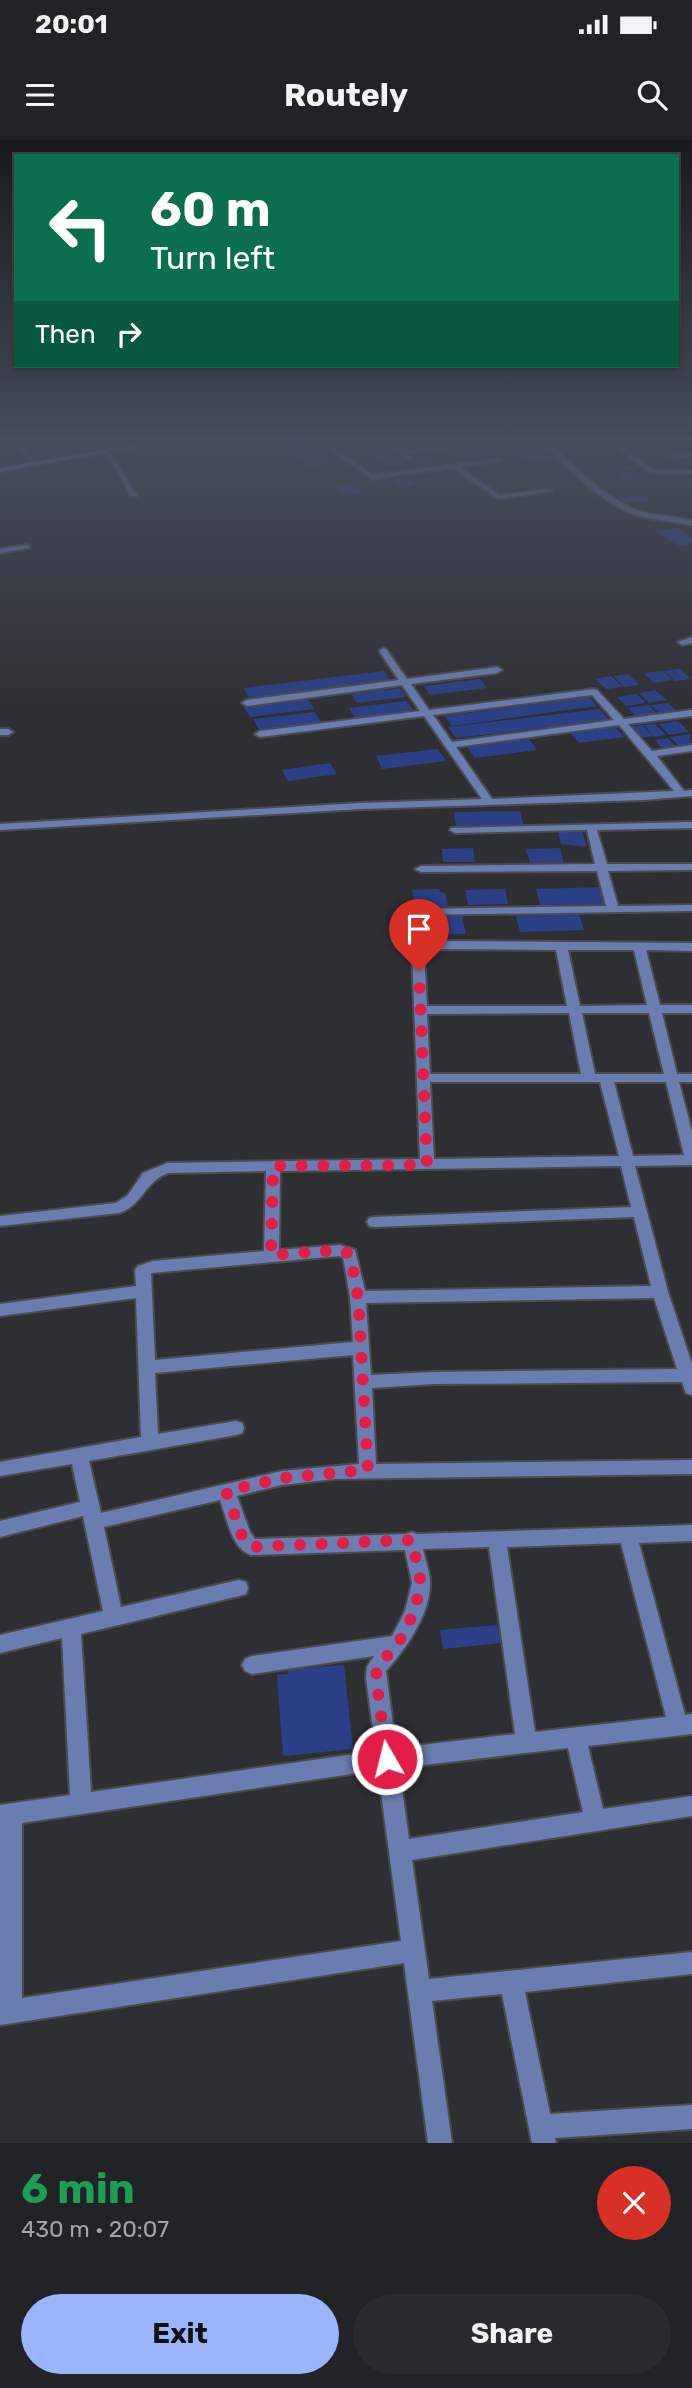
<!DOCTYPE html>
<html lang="en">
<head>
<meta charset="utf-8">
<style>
  :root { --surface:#222326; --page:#2a2b2e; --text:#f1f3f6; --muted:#a2a4a7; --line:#3f4043; --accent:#9ab5fd }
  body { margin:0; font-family:Rubik,sans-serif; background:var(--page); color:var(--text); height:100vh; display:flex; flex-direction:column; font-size:26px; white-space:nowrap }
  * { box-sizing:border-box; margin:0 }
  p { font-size:23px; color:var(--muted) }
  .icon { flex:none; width:38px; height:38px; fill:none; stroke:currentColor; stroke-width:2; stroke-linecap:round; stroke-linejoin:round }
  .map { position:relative; height:2003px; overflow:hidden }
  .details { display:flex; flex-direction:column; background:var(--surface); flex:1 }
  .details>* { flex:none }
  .guide { position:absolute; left:14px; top:14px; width:665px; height:214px; border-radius:0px; box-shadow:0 2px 5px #0004,0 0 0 2px var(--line); background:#0b6e4f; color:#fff; overflow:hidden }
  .pin { position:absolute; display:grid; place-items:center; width:60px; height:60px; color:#fff; margin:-72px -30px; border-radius:50% 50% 50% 0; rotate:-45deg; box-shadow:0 0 7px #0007 }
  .pin .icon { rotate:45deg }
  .me { position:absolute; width:77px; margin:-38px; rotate:352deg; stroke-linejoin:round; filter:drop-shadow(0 0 5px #0008) }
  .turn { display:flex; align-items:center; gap:24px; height:147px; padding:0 21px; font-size:32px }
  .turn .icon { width:91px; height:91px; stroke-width:2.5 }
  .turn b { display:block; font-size:49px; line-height:60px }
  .then { display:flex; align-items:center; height:66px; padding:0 21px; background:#0003; gap:14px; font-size:26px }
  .round { display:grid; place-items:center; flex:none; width:74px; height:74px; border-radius:37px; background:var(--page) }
  .head { display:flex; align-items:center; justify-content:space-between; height:119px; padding:0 21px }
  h1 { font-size:42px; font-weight:700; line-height:52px; color:#1e9e55 }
  .cta { display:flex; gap:14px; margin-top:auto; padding:14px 21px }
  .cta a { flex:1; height:80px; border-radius:42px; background:var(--accent); color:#111; font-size:28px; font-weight:700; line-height:80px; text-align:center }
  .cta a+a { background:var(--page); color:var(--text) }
  .status { display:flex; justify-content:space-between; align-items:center; height:49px; padding:0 35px; background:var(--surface); direction:ltr }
  .status svg { height:19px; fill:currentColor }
  header { display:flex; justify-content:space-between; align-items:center; height:91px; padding:0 21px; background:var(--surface); font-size:32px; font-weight:700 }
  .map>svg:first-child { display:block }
  .building { fill:#2b4086 }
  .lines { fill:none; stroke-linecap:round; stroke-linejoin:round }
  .lane-casing { stroke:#4b4c4f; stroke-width:4 }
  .street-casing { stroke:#4b4c4f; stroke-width:4 }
  .secondary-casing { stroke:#4b4c4f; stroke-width:4 }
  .lane { fill:#6a7db0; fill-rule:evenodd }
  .street { fill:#6a7db0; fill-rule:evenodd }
  .secondary { fill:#8ba9f9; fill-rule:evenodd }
  .route { stroke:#e11d48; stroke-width:12; stroke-dasharray:0 21.6 }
</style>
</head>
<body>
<div class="status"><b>20:01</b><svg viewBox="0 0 49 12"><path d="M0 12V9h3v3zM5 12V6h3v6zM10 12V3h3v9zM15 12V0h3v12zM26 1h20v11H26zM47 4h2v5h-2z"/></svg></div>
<header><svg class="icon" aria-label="menu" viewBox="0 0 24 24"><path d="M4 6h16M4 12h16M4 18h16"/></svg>Routely<svg class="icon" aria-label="search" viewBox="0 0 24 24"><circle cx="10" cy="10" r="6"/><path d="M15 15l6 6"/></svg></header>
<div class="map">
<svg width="692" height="2003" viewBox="0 0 692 2003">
  <rect width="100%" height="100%" fill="#2e2f33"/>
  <g class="building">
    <polygon points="350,300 355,305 345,307 356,306 362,311 346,313 328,302"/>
    <polygon points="478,300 498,300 508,308 492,310"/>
    <polygon points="511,300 535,300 554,319 527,321 507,301"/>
    <polygon points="664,300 672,306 653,309 643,301"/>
    <polygon points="300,301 313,312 320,314 296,317 279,304"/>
    <polygon points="380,303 388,309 369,311 361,305"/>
    <polygon points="692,305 692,312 686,313 676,314 667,308"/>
    <polygon points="392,311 406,322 387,325 372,314"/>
    <polygon points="428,313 436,318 427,319 436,326 422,328 415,322 425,321 417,314"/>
    <polygon points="321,315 331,323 309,326 298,318"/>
    <polygon points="631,325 637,329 614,332 608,328"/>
    <polygon points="637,331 645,338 625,340 616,334"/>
    <polygon points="408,338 418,345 401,348 391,340"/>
    <polygon points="351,344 363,353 343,356 333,347"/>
    <polygon points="644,355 651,360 625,363 618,358"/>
    <polygon points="677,388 692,398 692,404 679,406 656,391"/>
    <polygon points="680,529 691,539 675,541 664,531 671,530 681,539 672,530"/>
    <polygon points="384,531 391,541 249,558 244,548"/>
    <polygon points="663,531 672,540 653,543 644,533"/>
    <polygon points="629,534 639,545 624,547 614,536"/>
    <polygon points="611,536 623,547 606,549 595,539"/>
    <polygon points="480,539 487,548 430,555 424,546"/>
    <polygon points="400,548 406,557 357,563 351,554"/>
    <polygon points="655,550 667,560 649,563 639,553"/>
    <polygon points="637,554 646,563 626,566 617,557"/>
    <polygon points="589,557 597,566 452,586 445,576"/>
    <polygon points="308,559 314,569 250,577 244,567"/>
    <polygon points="406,561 413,570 355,578 349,568"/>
    <polygon points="668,563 678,572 661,575 651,565"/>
    <polygon points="649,565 658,575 637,578 628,568"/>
    <polygon points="600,569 609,580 456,598 448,587"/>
    <polygon points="315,572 321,582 259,590 253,579"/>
    <polygon points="678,581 689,592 669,595 659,584"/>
    <polygon points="655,584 666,595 654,597 644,585"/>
    <polygon points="642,585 653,596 640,598 631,587"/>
    <polygon points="615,587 625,597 579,603 570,593"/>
    <polygon points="690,594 692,606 680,607 670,597"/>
    <polygon points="668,598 677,608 663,610 655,600"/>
    <polygon points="529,599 537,610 475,618 467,607"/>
    <polygon points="438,609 446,621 382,629 376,616"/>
    <polygon points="330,623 337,634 288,641 282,630"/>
    <polygon points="520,671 524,686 456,687 454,672"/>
    <polygon points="558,692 582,692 587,707 561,704"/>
    <polygon points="473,708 475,722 443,722 442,709"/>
    <polygon points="560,708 564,723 530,723 526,709"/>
    <polygon points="602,747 607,764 540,765 536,749"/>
    <polygon points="439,749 440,752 445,753 448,766 415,768 412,750"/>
    <polygon points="505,749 508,764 468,765 465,750"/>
    <polygon points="579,774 584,790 520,792 516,776"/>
    <polygon points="462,776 466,794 420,795 417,777"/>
    <polygon points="497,1485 501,1503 443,1509 440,1490"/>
    <polygon points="303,1520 304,1528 344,1525 353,1609 283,1616 277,1535 288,1534 288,1527"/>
  </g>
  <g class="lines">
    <defs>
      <g id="lane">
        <polygon points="15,300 21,300 37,326 33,326"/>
        <polygon points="27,405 29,406 29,408 0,413 0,409"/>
      </g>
      <g id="street">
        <polygon points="317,300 325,300 373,335 501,318 503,321 460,327 499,355 548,349 552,351 498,359 453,328 372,339"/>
        <polygon points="383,300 391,300 404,311 474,300 480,302 409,314 411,317 408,319"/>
        <path d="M 539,300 L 546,300 C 574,325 603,357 639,371 C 655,376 672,375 688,380 L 692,381 L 692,386 C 673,380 652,381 633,374 C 598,360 566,327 539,300 Z"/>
        <polygon points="607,300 615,300 654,330 692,330 692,334 650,333"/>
        <polygon points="106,312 110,312 137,356 131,356"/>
        <polygon points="692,312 692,316 672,318 669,316"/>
        <polygon points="692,497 692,503 682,505 678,502"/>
        <path d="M 383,508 L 386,509 L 407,539 L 497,527 L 502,530 L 497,533 L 411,544 L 429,570 L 594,549 L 597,550 L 624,579 L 692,570 L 692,576 L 628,584 L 652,611 L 692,605 L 692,611 L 657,616 L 684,651 L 692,650 L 692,656 L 644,660 L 361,669 L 0,690 L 0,684 L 361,663 L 482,659 L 424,576 L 260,597 L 255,594 L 260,591 L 420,571 L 402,545 L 247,566 L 242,563 L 247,560 L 399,540 L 379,511 ZM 592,555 L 614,580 L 452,602 L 433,575 ZM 619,585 L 674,651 L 492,659 L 456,607 Z"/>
        <polygon points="0,589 8,589 13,592 8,595 0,595"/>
        <polygon points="692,682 692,688 597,690 607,724 692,724 692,730 608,731 618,766 692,765 692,771 412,775 406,772 412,769 606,766 597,731 421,732 415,729 421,726 595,724 587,690 455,693 450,690 451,688"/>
        <path d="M 433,801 L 692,803 L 692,811 L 646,810 L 660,865 L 692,865 L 692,873 L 662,873 L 677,934 L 692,934 L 692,942 L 679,942 L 692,992 L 692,1025 L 635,1026 L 668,1152 L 692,1224 L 692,1255 L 686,1253 L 682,1242 L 433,1244 L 372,1248 L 376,1324 L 692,1320 L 692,1334 L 334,1339 L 282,1345 L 237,1356 L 250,1392 L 255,1399 L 406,1394 L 412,1392 L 417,1394 L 692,1385 L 692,1401 L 639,1403 L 685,1575 L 692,1574 L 692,1594 L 588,1606 L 603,1669 L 692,1656 L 692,1676 L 412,1720 L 429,1839 L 692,1812 L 692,1834 L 525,1852 L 550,1974 L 692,1965 L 692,1989 L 555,1998 L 556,2003 L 532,2003 L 502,1854 L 432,1861 L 452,2003 L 428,2003 L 404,1823 L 0,1885 L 0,1665 L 70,1655 L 62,1498 L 0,1513 L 0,1495 L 103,1471 L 83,1376 L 0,1397 L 0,1381 L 80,1362 L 72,1324 L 0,1336 L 0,1322 L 141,1297 L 136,1158 L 0,1176 L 0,1164 L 136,1146 L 135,1130 L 138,1126 L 153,1121 L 264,1111 L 266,1031 L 168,1033 C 145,1041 142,1066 119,1073 L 0,1086 L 0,1076 L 116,1063 L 128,1055 L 143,1033 L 167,1023 L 420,1019 L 412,812 ZM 435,809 L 556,810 L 567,866 L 427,866 L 424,814 ZM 568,810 L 634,810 L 647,865 L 580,866 ZM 569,873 L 581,934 L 430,934 L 427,874 ZM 582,873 L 649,873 L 664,934 L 595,934 ZM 430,942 L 600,942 L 619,1016 L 434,1019 ZM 614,942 L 666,942 L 684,1015 L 633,1016 ZM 621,1026 L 631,1067 L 374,1077 L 369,1078 L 367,1082 L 369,1086 L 374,1087 L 634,1077 L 651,1146 L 365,1151 L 355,1110 L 340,1105 L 279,1110 L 280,1031 ZM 339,1116 L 343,1117 L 350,1157 L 353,1202 L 155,1220 L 151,1133 ZM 654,1158 L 677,1229 L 433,1232 L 371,1235 L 366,1163 ZM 353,1215 L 359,1324 L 282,1331 L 101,1373 L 89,1321 L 236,1295 L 242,1293 L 244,1288 L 242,1283 L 236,1281 L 158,1294 L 155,1233 ZM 220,1360 C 227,1378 231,1408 251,1415 L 405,1410 L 412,1443 L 405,1471 L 392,1496 L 252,1516 L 245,1519 L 242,1525 L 245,1531 L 252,1534 L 374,1516 L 367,1527 L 366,1538 L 376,1611 L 91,1652 L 81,1494 L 239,1456 L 246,1454 L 248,1448 L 246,1442 L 239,1440 L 121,1467 L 104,1387 ZM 621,1403 L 666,1577 L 535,1592 L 507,1407 ZM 489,1407 L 515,1594 L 396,1608 L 386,1531 C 406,1509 431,1473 430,1442 C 430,1432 425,1420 423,1409 ZM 568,1608 L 583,1672 L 409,1699 L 399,1628 ZM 378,1630 L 401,1801 L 22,1858 L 22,1683 Z"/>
      </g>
      <polygon id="secondary" points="158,300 175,300 0,332 0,328"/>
    </defs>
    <use href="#lane" class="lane-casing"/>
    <use href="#street" class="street-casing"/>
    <use href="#secondary" class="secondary-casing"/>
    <use href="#lane" class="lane"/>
    <use href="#street" class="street"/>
    <use href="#secondary" class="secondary"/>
  </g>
  <linearGradient id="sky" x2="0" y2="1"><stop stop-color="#191a1c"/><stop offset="0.52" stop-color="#464d5b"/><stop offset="1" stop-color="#464d5b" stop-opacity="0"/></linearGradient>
  <rect width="692" height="581" fill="url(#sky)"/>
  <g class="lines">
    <polyline class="route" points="387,1619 376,1538 377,1527 398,1504 414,1472 421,1443 412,1400 251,1407 242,1396 226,1351 282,1338 368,1330 358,1157 350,1114 340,1110 271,1115 273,1026 427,1025 419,831"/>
  </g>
</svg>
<div class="pin" style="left:419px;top:831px;background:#d93025"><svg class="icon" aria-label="arrive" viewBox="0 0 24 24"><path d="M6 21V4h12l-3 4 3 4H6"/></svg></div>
<svg class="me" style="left:387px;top:1619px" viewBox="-20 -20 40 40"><circle r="17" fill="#e11d48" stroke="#fff" stroke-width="3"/><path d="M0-11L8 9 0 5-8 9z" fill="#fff"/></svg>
<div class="guide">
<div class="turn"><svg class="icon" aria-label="left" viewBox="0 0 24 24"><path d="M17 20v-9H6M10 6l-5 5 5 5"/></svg><div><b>60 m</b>Turn left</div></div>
<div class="then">Then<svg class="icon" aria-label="right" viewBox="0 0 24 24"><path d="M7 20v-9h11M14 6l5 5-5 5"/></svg></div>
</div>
</div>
<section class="details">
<div class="head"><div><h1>6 min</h1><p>430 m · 20:07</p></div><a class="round" style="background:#d93025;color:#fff"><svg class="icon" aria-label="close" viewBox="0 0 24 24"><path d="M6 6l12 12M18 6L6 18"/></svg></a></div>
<div class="cta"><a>Exit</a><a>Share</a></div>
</section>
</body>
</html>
